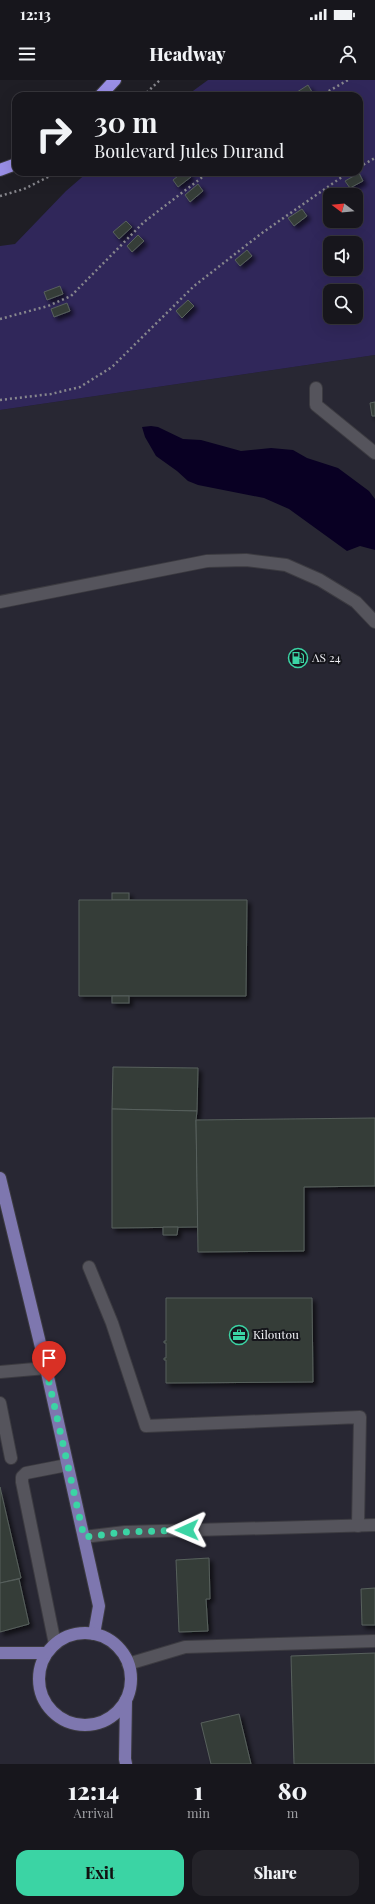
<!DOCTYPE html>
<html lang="en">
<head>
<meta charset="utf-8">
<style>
  :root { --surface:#17161c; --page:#242329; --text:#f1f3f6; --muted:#9e9fa3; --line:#36353b; --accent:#3bd4a4 }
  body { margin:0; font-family:"Playfair Display",serif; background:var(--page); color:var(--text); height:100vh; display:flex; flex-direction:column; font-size:15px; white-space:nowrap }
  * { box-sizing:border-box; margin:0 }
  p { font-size:13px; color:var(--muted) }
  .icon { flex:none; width:22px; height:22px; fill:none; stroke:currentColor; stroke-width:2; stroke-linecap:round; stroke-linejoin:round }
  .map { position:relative; height:1684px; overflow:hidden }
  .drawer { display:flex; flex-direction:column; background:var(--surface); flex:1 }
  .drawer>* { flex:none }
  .banner { position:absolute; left:12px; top:12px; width:351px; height:84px; border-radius:12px; box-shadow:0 4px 16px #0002,0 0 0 1px var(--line); background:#17161c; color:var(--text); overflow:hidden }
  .needle { width:26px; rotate:286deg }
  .controls { position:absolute; left:323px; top:108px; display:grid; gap:8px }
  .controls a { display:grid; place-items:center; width:40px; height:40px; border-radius:8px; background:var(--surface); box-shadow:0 4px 16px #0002,0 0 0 1px var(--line); font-size:20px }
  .pin { position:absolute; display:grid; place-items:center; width:34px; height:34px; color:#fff; margin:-41px -17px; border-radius:50% 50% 50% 0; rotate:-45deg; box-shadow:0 0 4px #0007 }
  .pin .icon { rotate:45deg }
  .me { position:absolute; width:44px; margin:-22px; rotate:269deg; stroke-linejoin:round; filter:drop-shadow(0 0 3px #0008) }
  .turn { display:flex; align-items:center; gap:14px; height:84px; padding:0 16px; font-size:18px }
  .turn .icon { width:52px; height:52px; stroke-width:2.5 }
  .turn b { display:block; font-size:28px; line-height:34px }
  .eta { display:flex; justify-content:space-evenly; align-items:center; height:68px; text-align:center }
  .eta b { font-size:24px; font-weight:800; line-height:28px }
  .cta { display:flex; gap:8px; margin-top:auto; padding:8px 16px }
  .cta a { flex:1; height:46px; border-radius:12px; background:var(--accent); color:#111; font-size:16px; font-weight:800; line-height:46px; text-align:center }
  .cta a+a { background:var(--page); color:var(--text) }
  .status { display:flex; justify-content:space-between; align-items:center; height:28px; padding:0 20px; background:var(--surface); direction:ltr }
  .status svg { height:11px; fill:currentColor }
  header { display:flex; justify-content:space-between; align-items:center; height:52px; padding:0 16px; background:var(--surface); font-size:18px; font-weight:800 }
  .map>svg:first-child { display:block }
  .built { fill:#282733 }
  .green { fill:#30275a; fill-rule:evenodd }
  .water { fill:#090023 }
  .building { fill:#353d39; stroke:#57605c; filter:url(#shadow) }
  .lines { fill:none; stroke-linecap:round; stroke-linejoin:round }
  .minor-casing { stroke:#3c3b41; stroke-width:14 }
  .major-casing { stroke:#3c3b41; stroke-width:14 }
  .highway-casing { stroke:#3c3b41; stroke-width:14 }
  .path { stroke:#87878d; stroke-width:2.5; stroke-dasharray:2 3; stroke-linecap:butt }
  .minor { stroke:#55545c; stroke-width:12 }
  .major { stroke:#7e77af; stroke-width:12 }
  .highway { stroke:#9a8fe7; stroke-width:12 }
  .route { stroke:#3bd4a4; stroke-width:7; stroke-dasharray:0 12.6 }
  .labels { text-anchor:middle; stroke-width:4; stroke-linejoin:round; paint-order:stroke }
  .poi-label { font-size:12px; fill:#f0f0f5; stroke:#15151b; text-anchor:start }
</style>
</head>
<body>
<div class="status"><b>12:13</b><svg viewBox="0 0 49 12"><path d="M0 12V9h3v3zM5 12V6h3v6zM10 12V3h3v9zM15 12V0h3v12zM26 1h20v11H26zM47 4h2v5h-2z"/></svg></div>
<header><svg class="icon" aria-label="menu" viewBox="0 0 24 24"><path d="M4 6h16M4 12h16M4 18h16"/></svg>Headway<svg class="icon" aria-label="person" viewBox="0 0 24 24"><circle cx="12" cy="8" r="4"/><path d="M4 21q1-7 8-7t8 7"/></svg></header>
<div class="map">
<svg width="375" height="1684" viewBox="0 0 375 1684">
  <defs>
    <filter id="shadow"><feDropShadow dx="3.5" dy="3.5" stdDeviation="2" flood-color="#0009"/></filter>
  </defs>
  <rect width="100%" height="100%" fill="#1f1e25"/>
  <polygon class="built" points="375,275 375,1684 0,1684 0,330"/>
  <path class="green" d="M 208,0 L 375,0 L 375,275 L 0,330 L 0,166 L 15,164 L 66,111 L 88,92 L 359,92 L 359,16 L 186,16 ZM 330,115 L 356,115 L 356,141 L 330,141 ZM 330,163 L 356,163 L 356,189 L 330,189 ZM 330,211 L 356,211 L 356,237 L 330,237 Z"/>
  <polygon class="water" points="151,346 158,347 183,359 201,360 241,371 271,368 293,370 307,378 338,388 369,411 375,419 375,470 360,466 347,471 289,429 264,418 198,405 188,401 177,391 156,376 145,357 142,347"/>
  <g class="building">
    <polygon points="308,5 312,12 306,16 295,16 294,14"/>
    <polygon points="183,92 188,92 191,97 178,107 173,100"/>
    <polygon points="359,93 363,101 350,108 345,101"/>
    <polygon points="198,104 203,111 190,122 185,115"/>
    <polygon points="302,129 307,136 294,146 288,138"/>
    <polygon points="126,141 132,147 119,159 113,152"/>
    <polygon points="138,155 144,161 132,172 127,166"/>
    <polygon points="247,170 252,176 240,186 235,180"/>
    <polygon points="60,206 63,214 47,220 44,212"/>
    <polygon points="188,220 194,226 182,238 176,231"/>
    <polygon points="67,223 70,231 54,237 51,229"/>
    <polygon points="375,322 375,336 372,336 370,323"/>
    <rect x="112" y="813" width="17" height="7"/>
    <polygon points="79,820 247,820 246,916 79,916"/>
    <rect x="112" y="916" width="17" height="7"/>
    <polygon points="113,987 198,988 197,1031 112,1029"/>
    <polygon points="112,1029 197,1031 196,1040 198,1147 112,1148"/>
    <polygon points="375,1038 375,1106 304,1107 304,1171 198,1172 196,1040"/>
    <polygon points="163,1147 178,1147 177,1155 163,1155"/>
    <polygon points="166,1218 312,1218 313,1302 166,1303 166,1280 164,1280 164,1278 166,1278 166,1263 164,1263 164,1261 166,1261"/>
    <polygon points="0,1407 21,1498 0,1503"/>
    <polygon points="209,1478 210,1519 206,1519 208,1551 179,1552 176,1480"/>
    <polygon points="19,1499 29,1544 0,1552 0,1503"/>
    <polygon points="375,1508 375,1545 362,1545 361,1509"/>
    <polygon points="375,1573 375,1684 294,1684 291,1576"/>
    <polygon points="239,1634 251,1684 211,1684 201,1643"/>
  </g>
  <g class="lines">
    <defs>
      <g id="minor">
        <polyline points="316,308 316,325 375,373"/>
        <polyline points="0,522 207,481 246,480 286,485 320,500 356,522 375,542"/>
        <polyline points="89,1187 112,1243 146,1346 360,1337 358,1446"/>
        <polyline points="0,1292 46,1288"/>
        <polyline points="0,1323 11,1378"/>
        <polyline points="84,1457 125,1452 375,1445"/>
        <polyline points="55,1564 22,1402 22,1397 26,1393 67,1385"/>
        <polyline points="128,1584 185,1567 375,1561"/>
      </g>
      <g id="major">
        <polyline points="0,1098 46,1288 99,1526 94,1554"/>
        <circle cx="85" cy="1599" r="46"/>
        <polyline points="0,1573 46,1573"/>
        <polyline points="126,1620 125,1679 126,1684"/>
      </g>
      <g id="highway">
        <polyline points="100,16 115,0"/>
        <polyline points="0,90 16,84"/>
      </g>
    </defs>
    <use href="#minor" class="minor-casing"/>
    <use href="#major" class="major-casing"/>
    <use href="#highway" class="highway-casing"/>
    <g class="path">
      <polyline points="143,16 160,0"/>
      <polyline points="320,16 348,0"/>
      <polyline points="359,87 375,78"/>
      <polyline points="0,116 24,109 58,92"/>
      <polyline points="0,239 48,226 71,216 144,142 209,92"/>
      <polyline points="0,320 51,314 80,307 112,287 194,206 262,153 349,92"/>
    </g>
    <use href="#minor" class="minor"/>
    <use href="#major" class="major"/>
    <use href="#highway" class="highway"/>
  </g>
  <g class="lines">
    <polyline class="route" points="49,1302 84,1457 125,1452 187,1450"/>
  </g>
  <defs>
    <symbol id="fuel-ring" viewBox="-11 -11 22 22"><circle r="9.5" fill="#15151b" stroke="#3bd4a4" stroke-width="1.5"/><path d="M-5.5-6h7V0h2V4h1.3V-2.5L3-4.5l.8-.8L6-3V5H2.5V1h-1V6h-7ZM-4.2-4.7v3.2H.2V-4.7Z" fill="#3bd4a4"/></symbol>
    <symbol id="office-ring" viewBox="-11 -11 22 22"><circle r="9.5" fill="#15151b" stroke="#3bd4a4" stroke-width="1.5"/><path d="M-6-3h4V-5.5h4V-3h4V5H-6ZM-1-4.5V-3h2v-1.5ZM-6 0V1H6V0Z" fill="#3bd4a4"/></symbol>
  </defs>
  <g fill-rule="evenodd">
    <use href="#fuel-ring" x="287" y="567" width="22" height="22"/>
    <use href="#office-ring" x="228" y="1244" width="22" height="22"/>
  </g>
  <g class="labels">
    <g class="poi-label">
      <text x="312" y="582">AS 24</text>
      <text x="253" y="1259">Kiloutou</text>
    </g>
  </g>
</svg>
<div class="controls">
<a><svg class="needle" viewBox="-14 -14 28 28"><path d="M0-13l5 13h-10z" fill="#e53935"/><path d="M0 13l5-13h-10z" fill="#9e9fa3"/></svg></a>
<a><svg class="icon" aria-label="sound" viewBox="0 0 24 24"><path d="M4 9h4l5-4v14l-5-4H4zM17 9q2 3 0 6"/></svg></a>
<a><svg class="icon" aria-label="search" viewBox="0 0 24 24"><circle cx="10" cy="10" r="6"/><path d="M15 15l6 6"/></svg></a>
</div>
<div class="pin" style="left:49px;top:1302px;background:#d93025"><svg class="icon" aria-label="arrive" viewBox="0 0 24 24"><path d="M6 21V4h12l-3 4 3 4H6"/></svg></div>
<svg class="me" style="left:187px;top:1450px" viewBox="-20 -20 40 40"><path d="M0-17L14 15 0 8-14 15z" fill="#3bd4a4" stroke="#fff" stroke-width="4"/></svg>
<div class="banner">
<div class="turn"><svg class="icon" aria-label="right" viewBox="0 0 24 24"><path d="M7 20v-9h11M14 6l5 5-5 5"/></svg><div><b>30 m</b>Boulevard Jules Durand</div></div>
</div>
</div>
<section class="drawer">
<div class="eta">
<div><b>12:14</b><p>Arrival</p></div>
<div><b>1</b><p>min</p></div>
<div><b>80</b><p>m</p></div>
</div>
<div class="cta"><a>Exit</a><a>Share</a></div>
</section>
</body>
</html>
